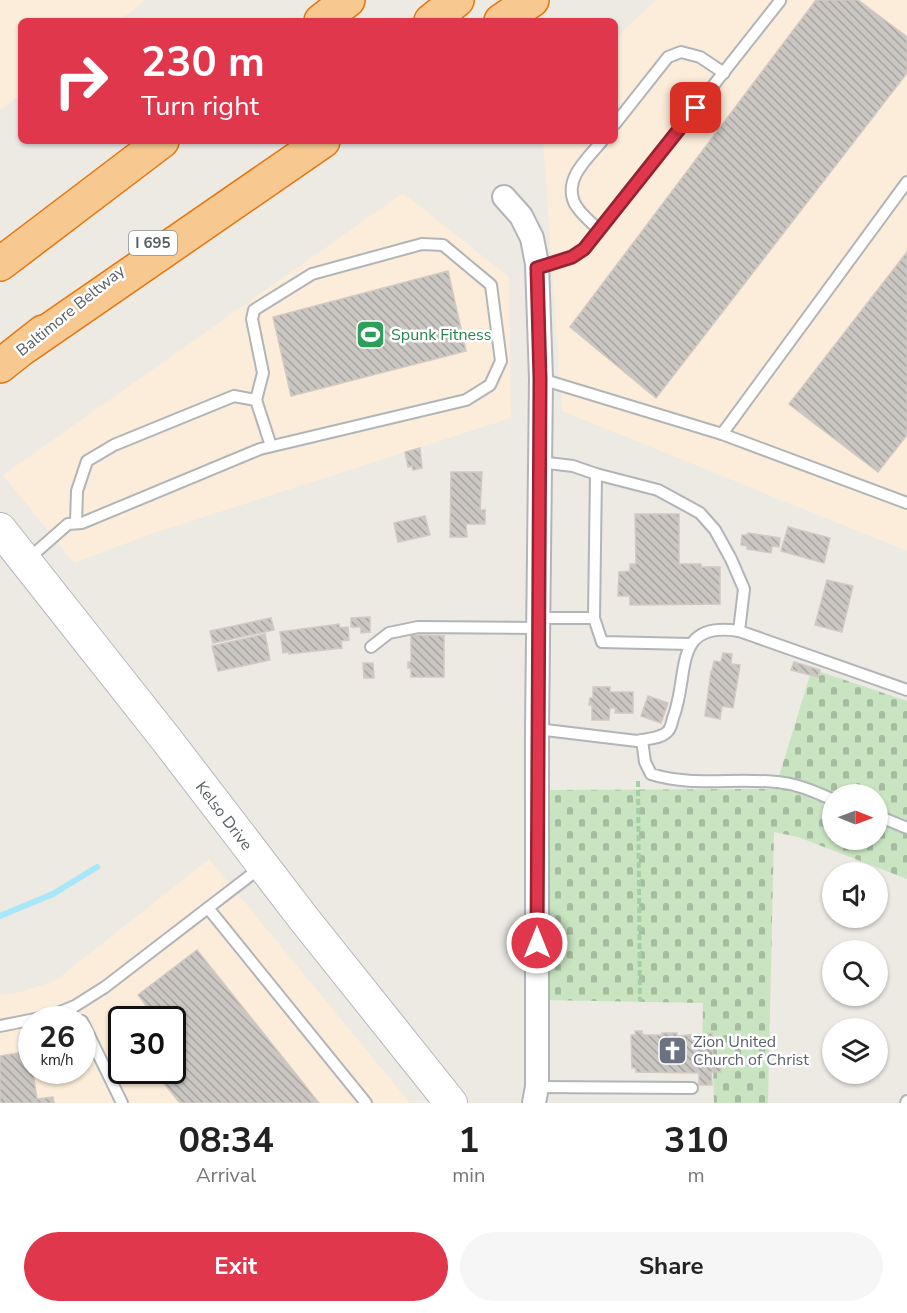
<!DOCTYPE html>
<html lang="en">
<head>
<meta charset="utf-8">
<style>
  :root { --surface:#fff; --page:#f6f6f6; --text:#222; --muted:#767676; --accent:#e0374c }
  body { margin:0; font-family:"Nunito Sans",sans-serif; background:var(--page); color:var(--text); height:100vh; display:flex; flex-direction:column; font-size:22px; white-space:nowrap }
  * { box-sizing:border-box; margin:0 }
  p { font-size:20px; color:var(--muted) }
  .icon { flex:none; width:33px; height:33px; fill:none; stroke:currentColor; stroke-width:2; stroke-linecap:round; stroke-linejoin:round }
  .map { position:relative; height:1103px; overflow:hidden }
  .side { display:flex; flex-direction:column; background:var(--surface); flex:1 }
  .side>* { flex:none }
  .top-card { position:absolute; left:18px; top:18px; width:600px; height:126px; border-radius:9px; box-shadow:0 2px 4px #0004; background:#e0374c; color:#fff; overflow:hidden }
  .needle { width:39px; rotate:91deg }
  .fabs { position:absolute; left:822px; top:784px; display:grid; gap:12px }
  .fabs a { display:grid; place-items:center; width:66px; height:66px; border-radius:50%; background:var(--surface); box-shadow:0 2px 4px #0004; font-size:30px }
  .speed { position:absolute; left:18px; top:1006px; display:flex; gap:12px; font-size:30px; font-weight:700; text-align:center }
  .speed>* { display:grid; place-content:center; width:78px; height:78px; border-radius:50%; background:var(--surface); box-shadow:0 2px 4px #0004; line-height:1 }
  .speed small { font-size:15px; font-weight:400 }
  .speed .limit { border:3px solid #111; border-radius:9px; background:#fff; color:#111 }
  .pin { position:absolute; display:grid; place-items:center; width:51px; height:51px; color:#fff; margin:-26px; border-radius:12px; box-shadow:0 3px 9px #0006 }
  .me { position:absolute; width:66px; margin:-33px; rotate:0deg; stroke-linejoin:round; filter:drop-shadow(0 0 4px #0008) }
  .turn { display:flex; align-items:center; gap:21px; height:126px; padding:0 24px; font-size:27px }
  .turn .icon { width:78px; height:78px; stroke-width:2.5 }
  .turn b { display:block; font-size:42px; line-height:51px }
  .eta { display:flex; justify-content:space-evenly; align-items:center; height:102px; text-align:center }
  .eta b { font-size:36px; font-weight:700; line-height:42px }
  .cta { display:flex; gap:12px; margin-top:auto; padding:12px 24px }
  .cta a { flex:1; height:69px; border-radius:36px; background:var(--accent); color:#fff; font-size:24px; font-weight:700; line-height:69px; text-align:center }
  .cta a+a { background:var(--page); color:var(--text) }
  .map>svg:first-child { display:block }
  .commercial { fill:#fcedda; fill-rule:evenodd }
  .cemetery { fill:url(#cemetery-stones); fill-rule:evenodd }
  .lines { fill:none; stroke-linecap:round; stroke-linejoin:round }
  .stream { stroke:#a6e7fa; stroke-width:6 }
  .building { fill:url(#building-back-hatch); stroke:#d2c9c2; stroke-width:1.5 }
  .lane-casing { stroke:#b1b5b8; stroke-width:14 }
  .street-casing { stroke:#b1b5b8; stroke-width:26 }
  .secondary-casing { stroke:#b2b7ba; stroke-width:34 }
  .highway-casing { stroke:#e5750c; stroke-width:36 }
  .path { stroke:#a2d0a4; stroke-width:4; stroke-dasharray:6 3; stroke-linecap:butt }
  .lane { stroke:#fff; stroke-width:10 }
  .street { stroke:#fff; stroke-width:22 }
  .secondary { stroke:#fff; stroke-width:32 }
  .highway { stroke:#f7c890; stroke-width:33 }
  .route-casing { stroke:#922431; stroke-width:15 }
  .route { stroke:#e0374c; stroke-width:10 }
  .labels { text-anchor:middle; stroke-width:5; stroke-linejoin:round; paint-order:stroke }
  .shield { fill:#fff; stroke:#8c9092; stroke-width:1.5 }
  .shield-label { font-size:15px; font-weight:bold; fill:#5b6063 }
  .street-label { font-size:16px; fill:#5b6063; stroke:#fff }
  .leisure-label { font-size:16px; fill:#27864d; stroke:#fff; text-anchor:start }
  .worship-label { font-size:16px; fill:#5b616d; stroke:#fff; text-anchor:start }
</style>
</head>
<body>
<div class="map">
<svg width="907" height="1103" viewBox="0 0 907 1103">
  <defs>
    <pattern id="cemetery-stones" width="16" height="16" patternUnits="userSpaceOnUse" patternTransform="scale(1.5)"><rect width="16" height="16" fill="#c8e4c1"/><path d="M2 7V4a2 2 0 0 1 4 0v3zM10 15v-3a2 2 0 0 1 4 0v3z" fill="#a5bca0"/></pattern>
    <pattern id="building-back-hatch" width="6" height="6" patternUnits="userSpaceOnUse" patternTransform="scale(1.5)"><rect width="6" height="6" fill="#cac6c2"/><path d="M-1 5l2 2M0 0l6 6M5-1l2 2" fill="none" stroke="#a7a4a1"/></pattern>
  </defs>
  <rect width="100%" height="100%" fill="#ede9e3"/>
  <g class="commercial">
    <polygon points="0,0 146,0 119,21 21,21 21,95 0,110"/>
    <polygon points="656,0 907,0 907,551 562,411 543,141 615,141 615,38"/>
    <polygon points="403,193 509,277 511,418 151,534 74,563 3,475"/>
    <path d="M 209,859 L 410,1103 L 0,1103 L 0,995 L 20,992 L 55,981 ZM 32,1020 L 82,1020 L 82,1071 L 32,1071 ZM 122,1020 L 172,1020 L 172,1071 L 122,1071 Z"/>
  </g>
  <path class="cemetery" d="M 812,669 L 907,701 L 907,879 L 798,837 L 774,832 L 768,1103 L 714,1103 L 713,1064 L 702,1063 L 703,1003 L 544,1000 L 547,790 L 775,789 ZM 832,795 L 878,795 L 878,840 L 832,840 Z"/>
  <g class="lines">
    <polyline class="stream" points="0,916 53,894 97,867"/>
  </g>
  <g class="building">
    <polygon points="816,0 858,0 907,37 907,73 656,398 570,327"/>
    <polygon points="907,252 907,435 878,472 789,404"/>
    <polygon points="448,271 466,351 291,396 273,317"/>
    <polygon points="420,448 422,468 413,470 412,466 408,467 405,452"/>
    <polygon points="451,472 482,472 480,510 485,510 485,524 466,524 467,537 450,537"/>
    <polygon points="635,514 679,514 679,564 701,564 701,567 720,567 720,604 630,605 630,596 618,596 619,572 630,571 630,564 636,564"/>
    <polygon points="425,516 430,535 398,542 394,523"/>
    <polygon points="788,527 830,538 824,563 781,551"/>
    <polygon points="748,533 780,538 779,547 772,546 771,553 747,549 747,546 741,545 742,535 747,535"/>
    <polygon points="827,580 853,586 842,632 815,625"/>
    <polygon points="370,617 370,632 361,633 361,627 351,627 351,618"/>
    <polygon points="271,618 274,630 213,643 210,631"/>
    <polygon points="339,624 340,628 348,627 349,640 341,641 342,648 289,654 289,652 283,653 280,632"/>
    <polygon points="265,634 270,660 218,671 212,646"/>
    <polygon points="411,635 444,636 444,677 411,677 411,668 408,668 408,662 411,662"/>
    <polygon points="723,653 732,654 731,664 740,665 733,708 722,706 720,719 705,716 711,671 712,671 714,661 721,662"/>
    <polygon points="794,662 820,670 818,677 791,670"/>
    <polygon points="363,663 373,663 374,678 364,678"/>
    <polygon points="593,687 610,687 610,692 633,692 633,713 615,713 616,708 610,708 609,720 592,720 592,705 589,705 590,698 593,698"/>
    <polygon points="648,696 668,703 661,723 641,716"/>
    <polygon points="197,950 319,1103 180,1103 162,1081 174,1071 172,1020 148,1020 154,1016 138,995"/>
    <polygon points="635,1031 642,1031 642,1034 645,1035 662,1035 662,1033 677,1033 677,1036 712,1033 713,1065 721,1065 721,1072 711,1072 712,1085 699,1085 699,1073 636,1072 636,1068 632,1068 631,1035 636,1035"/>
    <polygon points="30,1051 37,1099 53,1097 54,1103 0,1103 0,1056"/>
  </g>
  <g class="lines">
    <defs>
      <g id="lane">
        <polyline points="615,124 668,57 681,52 700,57 724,73"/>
        <path d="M 599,230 C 591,222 578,212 574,202 C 564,178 588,158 602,141"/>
        <polyline points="537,269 571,257 584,249 780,1"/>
        <polyline points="541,379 722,434 907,503"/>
        <polyline points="722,434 907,182"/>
        <polyline points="596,474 658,490 700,513 715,530 731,559 744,589 739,631"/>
        <polyline points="76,523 77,491 87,461 114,445 234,396 256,400 271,446"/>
        <polyline points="27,560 68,524 82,523 260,449 466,400 490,385 501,361 491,285 443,245 422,244 312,274 254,310 252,319 263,373 256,400"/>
        <polyline points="538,618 594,618 596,474 573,466 539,462"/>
        <polyline points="594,618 602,642 690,644"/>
        <polyline points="371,647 389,633 418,627 537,628"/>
        <polyline points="537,729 637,741 642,740"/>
        <path d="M 832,799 C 817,793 801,785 784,783 C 740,776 695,788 651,774 L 645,762 L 642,740 C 651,738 662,738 668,731 C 671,728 672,722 673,718 C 690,675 671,620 739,631 L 907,690"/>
        <polyline points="878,816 907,828"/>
        <polyline points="208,908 366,1103"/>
        <polyline points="82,1021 122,1103"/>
        <polyline points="0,1026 50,1016 75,1006 105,987 260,868"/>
        <polyline points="537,1087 692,1088"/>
        <polyline points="906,1103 907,1101"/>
      </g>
      <polyline id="street" points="504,197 521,216 532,238 537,264 541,379 537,729 537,1087 534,1103"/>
      <g id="secondary">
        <path id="s1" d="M 0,529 L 166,739 L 304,919 L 451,1103"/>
      </g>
      <g id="highway">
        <polyline points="321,21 348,0"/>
        <polyline points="431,21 457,0"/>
        <polyline points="501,21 532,0"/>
        <polyline points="0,264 162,141"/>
        <polyline points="26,346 323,141"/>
        <polyline points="0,366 43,332"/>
      </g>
    </defs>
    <use href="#lane" class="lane-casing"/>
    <use href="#street" class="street-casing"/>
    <use href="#secondary" class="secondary-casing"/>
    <use href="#highway" class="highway-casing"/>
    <polyline class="path" points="638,781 640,1001"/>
    <use href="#lane" class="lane"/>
    <use href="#street" class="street"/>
    <use href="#secondary" class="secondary"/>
    <use href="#highway" class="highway"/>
  </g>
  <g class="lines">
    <defs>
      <polyline id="route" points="537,943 540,379 537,268 572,257 584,249 696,108"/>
    </defs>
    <use href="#route" class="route-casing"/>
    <use href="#route" class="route"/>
  </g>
  <defs>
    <symbol id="stadium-square" viewBox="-11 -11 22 22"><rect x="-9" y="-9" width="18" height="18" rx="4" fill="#2e9e5b" stroke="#fff"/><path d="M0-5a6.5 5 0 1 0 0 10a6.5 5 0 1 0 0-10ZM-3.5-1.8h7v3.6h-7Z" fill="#fff"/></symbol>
    <symbol id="church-square" viewBox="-11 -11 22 22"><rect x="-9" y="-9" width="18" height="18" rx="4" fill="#6b7280" stroke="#fff"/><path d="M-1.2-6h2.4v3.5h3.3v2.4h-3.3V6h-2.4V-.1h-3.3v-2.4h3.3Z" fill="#fff"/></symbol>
  </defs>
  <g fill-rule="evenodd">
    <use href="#stadium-square" x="354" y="318" width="33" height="33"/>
    <use href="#church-square" x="656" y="1034" width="33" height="33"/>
  </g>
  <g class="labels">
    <rect class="shield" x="129" y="231" width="48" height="24" rx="4.5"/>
    <g class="shield-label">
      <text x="153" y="248">I 695</text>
    </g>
    <g class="street-label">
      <text transform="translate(70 310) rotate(-39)" y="6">Baltimore Beltway</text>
      <text dy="6" stroke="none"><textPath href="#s1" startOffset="364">Kelso Drive</textPath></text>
    </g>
    <g class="leisure-label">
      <text x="391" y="340">Spunk Fitness</text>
    </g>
    <g class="worship-label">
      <text x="693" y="1047">Zion United<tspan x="693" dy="18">Church of Christ</tspan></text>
    </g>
  </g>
</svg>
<div class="fabs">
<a><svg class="needle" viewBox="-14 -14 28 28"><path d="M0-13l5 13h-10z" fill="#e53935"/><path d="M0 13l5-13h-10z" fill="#767676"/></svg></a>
<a><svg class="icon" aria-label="sound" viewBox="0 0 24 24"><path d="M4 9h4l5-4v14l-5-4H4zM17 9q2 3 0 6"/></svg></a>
<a><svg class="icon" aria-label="search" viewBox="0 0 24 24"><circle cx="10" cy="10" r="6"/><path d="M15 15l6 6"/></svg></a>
<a><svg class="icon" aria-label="layers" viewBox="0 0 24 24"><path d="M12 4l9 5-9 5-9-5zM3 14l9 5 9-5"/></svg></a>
</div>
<div class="speed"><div>26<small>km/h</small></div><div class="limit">30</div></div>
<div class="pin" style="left:696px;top:108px;background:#d93025"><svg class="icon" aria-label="arrive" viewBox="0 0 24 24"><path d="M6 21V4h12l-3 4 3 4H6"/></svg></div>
<svg class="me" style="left:537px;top:943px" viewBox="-20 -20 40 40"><circle r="17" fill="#e0374c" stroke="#fff" stroke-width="3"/><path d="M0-11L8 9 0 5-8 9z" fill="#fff"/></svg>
<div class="top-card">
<div class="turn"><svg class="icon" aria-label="right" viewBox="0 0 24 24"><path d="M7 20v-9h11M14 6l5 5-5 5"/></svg><div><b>230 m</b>Turn right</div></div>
</div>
</div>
<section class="side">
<div class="eta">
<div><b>08:34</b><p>Arrival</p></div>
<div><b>1</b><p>min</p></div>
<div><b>310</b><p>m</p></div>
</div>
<div class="cta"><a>Exit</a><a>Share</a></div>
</section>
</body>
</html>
